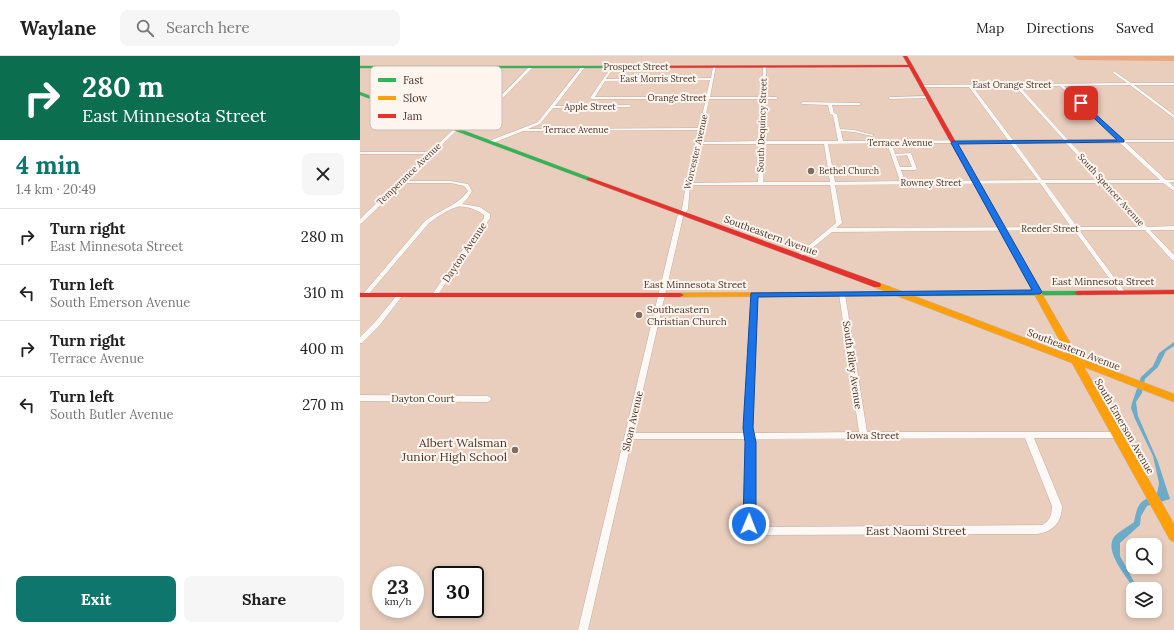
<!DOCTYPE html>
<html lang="en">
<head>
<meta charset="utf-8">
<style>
  :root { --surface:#fff; --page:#f6f6f6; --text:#222; --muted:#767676; --line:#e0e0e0; --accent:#0f766e }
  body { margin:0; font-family:Lora,serif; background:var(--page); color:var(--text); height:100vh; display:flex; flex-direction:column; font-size:15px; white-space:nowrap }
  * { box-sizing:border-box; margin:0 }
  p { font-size:13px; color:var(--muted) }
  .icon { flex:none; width:22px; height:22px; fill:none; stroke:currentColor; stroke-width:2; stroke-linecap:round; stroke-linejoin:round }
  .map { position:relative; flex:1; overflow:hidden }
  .details { display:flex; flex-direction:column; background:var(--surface); width:360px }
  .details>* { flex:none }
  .hud { background:#0b6e4f; color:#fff; overflow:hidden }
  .buttons { position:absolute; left:766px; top:482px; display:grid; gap:8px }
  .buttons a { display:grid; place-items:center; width:36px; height:36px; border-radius:8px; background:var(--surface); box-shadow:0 2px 6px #0003; font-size:20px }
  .speed { position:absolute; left:12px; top:510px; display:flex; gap:8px; font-size:20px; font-weight:700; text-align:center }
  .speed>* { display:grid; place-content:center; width:52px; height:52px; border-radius:50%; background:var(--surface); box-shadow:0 2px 6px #0003; line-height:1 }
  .speed small { font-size:10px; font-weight:400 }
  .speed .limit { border:2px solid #111; border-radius:6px; background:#fff; color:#111 }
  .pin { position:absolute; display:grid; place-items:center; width:34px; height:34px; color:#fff; margin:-17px; border-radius:8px; box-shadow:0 2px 6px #0006 }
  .me { position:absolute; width:44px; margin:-22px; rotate:1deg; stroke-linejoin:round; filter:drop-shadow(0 0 3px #0008) }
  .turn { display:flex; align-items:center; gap:14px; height:84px; padding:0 16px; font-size:18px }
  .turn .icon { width:52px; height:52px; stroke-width:2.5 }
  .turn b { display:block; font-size:28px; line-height:34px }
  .round { display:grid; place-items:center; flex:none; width:42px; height:42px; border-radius:8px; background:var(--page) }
  .summary { display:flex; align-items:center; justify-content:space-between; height:68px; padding:0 16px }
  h1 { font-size:24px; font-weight:700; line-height:30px; color:var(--accent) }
  .button { display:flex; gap:8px; margin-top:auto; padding:8px 16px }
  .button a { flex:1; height:46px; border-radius:8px; background:var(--accent); color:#fff; font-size:16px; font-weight:700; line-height:46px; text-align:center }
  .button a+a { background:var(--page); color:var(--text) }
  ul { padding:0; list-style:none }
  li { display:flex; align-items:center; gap:12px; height:56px; padding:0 16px; border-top:1px solid var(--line) }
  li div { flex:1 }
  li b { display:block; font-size:15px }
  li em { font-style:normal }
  header { display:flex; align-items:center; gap:24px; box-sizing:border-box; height:56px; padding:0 20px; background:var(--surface); border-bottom:1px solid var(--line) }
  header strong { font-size:19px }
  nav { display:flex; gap:22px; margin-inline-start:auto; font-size:14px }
  .search { width:280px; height:36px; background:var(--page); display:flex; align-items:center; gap:10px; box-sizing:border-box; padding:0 14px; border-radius:8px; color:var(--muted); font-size:15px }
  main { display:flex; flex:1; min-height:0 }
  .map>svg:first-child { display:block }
  .forest { fill:#eba97b }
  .water { fill:#6cacc9 }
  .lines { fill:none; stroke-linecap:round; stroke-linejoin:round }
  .street-casing { stroke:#c3aea1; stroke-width:1 }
  .fast-casing { stroke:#c3aea1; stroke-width:1 }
  .slow-casing { stroke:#c3aea1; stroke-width:1 }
  .jam-casing { stroke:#c3aea1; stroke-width:1 }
  .street { fill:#fcf8f5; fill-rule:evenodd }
  .fast { fill:#30b455; fill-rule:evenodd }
  .slow { fill:#ff9f0a; fill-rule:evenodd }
  .jam { fill:#e5322d; fill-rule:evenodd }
  .route { fill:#1a73e8; stroke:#114b97 }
  .poi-dot { fill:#826c5e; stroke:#fff5ef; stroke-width:1.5 }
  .labels { text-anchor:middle; stroke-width:4; stroke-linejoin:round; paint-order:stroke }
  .far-street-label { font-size:9px; fill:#4a372b; stroke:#fff5ef }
  .far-poi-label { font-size:9px; fill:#4a372b; stroke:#fff5ef; text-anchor:start }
  .street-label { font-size:10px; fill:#4a372b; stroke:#fff5ef }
  .poi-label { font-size:10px; fill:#4a372b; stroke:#fff5ef; text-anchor:start }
  .near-poi-label { font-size:12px; fill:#4a372b; stroke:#fff5ef; text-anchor:end }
  .near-street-label { font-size:12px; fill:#4a372b; stroke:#fff5ef }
  .key { fill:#fff5ef; stroke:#c9bcb4; stroke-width:1 }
  .key-label { font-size:11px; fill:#4a372b }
</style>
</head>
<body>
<header>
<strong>Waylane</strong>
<div class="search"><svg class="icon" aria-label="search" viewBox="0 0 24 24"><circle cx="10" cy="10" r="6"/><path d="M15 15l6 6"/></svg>Search here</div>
<nav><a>Map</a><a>Directions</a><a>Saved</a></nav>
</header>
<main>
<section class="details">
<div class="hud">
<div class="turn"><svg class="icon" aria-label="right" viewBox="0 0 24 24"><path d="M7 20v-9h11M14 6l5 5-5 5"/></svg><div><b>280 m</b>East Minnesota Street</div></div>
</div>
<div class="summary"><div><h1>4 min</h1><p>1.4 km · 20:49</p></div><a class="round"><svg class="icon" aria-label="close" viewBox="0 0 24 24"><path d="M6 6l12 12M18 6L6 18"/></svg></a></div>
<ul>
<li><svg class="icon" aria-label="right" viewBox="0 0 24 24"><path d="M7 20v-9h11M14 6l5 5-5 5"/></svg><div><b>Turn right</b><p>East Minnesota Street</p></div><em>280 m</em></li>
<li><svg class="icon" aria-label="left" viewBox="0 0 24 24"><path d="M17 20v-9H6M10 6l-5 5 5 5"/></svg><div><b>Turn left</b><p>South Emerson Avenue</p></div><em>310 m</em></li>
<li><svg class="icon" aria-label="right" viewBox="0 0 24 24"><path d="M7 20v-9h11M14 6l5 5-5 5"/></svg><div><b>Turn right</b><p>Terrace Avenue</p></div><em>400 m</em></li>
<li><svg class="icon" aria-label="left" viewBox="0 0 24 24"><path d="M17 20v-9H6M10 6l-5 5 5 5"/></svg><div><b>Turn left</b><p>South Butler Avenue</p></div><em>270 m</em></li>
</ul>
<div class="button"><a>Exit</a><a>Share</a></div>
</section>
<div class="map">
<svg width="814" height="574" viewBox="0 0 814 574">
  <rect width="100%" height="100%" fill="#e9cebe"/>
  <polygon class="forest" points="713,0 814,0 814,5 718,4"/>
  <path class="water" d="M 814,286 L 814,290 L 806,295 L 798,311 L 785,323 L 782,337 L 776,346 L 778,360 L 798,406 L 810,443 L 787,450 L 781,460 L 780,469 L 760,487 L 760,500 L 778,533 L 774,533 C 766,519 744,496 754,481 C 759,475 768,471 774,466 C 778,446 779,446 797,438 L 799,427 L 793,400 L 775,363 L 771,352 L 772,347 L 781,321 L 793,310 L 799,297 Z"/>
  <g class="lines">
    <defs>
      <g id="street">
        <path d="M 170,10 L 173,11 L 122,63 L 97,74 L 46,125 L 91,125 L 108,128 L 112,135 L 108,142 L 102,148 L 120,151 L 130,158 L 130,162 L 77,240 L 75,241 L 72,239 L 124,162 L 124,159 C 118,154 105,149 97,151 C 87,154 77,161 69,167 L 7,240 L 3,240 L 2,239 L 3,238 L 65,165 C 79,154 97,150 108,135 L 104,130 L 91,127 L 43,127 L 2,167 L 0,168 L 0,163 L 67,98 L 0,98 L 0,96 L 70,96 L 95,72 L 120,61 Z"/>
        <path d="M 222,10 L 225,11 L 195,50 L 269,49 L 271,50 L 270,51 L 193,52 L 180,68 L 168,73 L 339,72 L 346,43 L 231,43 L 230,42 L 252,10 L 254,11 L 246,23 L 351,22 L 353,11 L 356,10 L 350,41 L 402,41 L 403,11 L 406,10 L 406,41 L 416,41 L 418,42 L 416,43 L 406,43 L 404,85 L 478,85 L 473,59 L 470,58 L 468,49 L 442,48 L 441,47 L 443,46 L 500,47 L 500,49 L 472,49 L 474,57 L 477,58 L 480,73 L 494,74 L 514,79 L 512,80 L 494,76 L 481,75 L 483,85 L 648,84 L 609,31 L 562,31 L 560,30 L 562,29 L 767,27 L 753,17 L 754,15 L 771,27 L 814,27 L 814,29 L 774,29 L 814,59 L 814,62 L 770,29 L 704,30 L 763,84 L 814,84 L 814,86 L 765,86 L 806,124 L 814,124 L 814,126 L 809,126 L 814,131 L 814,135 L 803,127 L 748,127 L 787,171 L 814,170 L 814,174 L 790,174 L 814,199 L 814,205 L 812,204 L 785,174 L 719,174 L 765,236 L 762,238 L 760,237 L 714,174 L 472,176 L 440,202 L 436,202 L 436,200 L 476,167 L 470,129 L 330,129 L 328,153 L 323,161 L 273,377 L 385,377 L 384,372 L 391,239 L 394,237 L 397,239 L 392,372 L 393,377 L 499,376 L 479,238 L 482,236 L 485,238 L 507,376 L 757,376 L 760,377 L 761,379 L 760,381 L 757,382 L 674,382 L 702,450 C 702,466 693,476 677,478 L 397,479 L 388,474 L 384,466 L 386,383 L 272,383 L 228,574 L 218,574 L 317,161 L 322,153 L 326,128 L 338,74 L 163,75 L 133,87 L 129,87 L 129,85 L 178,66 ZM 350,24 L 346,41 L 235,41 L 245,25 ZM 655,30 L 704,84 L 653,84 L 613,31 ZM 659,30 L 700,30 L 758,84 L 708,84 ZM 349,43 L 402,43 L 400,85 L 340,86 ZM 527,87 L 540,125 L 475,126 L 468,88 ZM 531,87 L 650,87 L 678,124 L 545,125 L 541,114 L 555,114 L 557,113 L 551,97 L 535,98 ZM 655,87 L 706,87 L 740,124 L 682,124 ZM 711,87 L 760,87 L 800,124 L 745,124 ZM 339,88 L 400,88 L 398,126 L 331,127 ZM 404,88 L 464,88 L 470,126 L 403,126 ZM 547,99 L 552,111 L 540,111 L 536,100 ZM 680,127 L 711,171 L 476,172 L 482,167 L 475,129 ZM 685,127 L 742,127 L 782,171 L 717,171 ZM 665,382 L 692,450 C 692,459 690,465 682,469 L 398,471 L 395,468 L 394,466 L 394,383 Z"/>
        <polygon points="570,40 570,42 569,42 530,43 528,42 530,41"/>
        <polygon points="40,237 43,239 19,270 2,287 0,287 0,281 15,266 38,238"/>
        <polygon points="0,339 127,340 130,341 131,343 130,345 127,346 0,345"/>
      </g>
      <g id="fast">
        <polygon points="0,10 254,10 256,11 254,12 0,12"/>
        <polygon points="0,36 231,122 232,123 227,124 0,39"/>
        <polygon points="718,235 721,235 722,237 721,239 514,240 510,238 514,236"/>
      </g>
      <g id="slow">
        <polygon points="636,161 639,163 719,302 814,338 814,346 724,311 814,468 814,486 810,484 712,307 514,231 513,229 514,227 520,227 707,298 633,163"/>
        <polygon points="514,236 517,236 518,238 517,240 320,241 316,239 320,237"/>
      </g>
      <g id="jam">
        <polygon points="543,0 547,0 553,10 639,163 638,164 636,165 633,163 549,11 254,12 252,11 254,10 548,9"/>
        <polygon points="227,122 231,122 520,227 521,229 520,231 514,231 227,124"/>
        <polygon points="814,234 814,238 718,239 714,237 718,235"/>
        <polygon points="0,237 320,237 324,239 320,241 0,241"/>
      </g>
    </defs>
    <use href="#street" class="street-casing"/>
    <use href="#fast" class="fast-casing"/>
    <use href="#slow" class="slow-casing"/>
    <use href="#jam" class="jam-casing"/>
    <use href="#street" class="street"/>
    <use href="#fast" class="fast"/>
    <use href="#slow" class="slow"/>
    <use href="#jam" class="jam"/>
  </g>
  <polygon class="route" points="721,45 764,84 764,86 598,88 682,236 680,238 398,241 393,372 396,386 396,468 394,472 389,473 385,472 383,468 385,386 383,372 391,237 672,234 591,87 594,85 757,84 719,48"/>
  <g class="poi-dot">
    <circle cx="451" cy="115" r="4"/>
    <circle cx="279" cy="259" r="4"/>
    <circle cx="155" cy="394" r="4"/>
  </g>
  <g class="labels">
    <g class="far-street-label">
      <text x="276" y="14">Prospect Street</text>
      <text x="298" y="26">East Morris Street</text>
      <text x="652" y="32">East Orange Street</text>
      <text x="317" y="45">Orange Street</text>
      <text x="230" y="54">Apple Street</text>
      <text transform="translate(402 69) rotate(-88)" y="3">South Dequincy Street</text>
      <text x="216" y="77">Terrace Avenue</text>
      <text x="540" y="90">Terrace Avenue</text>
      <text transform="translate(336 96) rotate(-77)" y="3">Worcester Avenue</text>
      <text transform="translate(49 118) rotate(-44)" y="3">Temperance Avenue</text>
      <text x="571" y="130">Rowney Street</text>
      <text transform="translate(751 134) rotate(48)" y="3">South Spencer Avenue</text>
      <text x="690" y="176">Reeder Street</text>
    </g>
    <g class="far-poi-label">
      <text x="459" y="118">Bethel Church</text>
    </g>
    <g class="street-label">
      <text transform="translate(411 179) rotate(20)" y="4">Southeastern Avenue</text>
      <text transform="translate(104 196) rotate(-56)" y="4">Dayton Avenue</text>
      <text x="743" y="229">East Minnesota Street</text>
      <text x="335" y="232">East Minnesota Street</text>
      <text transform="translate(714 293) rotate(21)" y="4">Southeastern Avenue</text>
      <text transform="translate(493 309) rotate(82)" y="4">South Riley Avenue</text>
      <text x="63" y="346">Dayton Court</text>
      <text transform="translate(272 365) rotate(-77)" y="4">Sloan Avenue</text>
      <text transform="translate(765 370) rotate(60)" y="4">South Emerson Avenue</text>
      <text x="513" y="383">Iowa Street</text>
    </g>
    <g class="poi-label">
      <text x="287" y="257">Southeastern<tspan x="287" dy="12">Christian Church</tspan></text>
    </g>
    <g class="near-poi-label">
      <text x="147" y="391">Albert Walsman<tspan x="147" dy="14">Junior High School</tspan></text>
    </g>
    <g class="near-street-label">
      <text x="556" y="479">East Naomi Street</text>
    </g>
  </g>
  <rect x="10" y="10" width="132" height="64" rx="6" class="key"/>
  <rect x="18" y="22" width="18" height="4" fill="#30b455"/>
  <rect x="18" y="40" width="18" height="4" fill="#ff9f0a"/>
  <rect x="18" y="58" width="18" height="4" fill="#e5322d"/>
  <g class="key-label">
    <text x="43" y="28">Fast</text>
    <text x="43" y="46">Slow</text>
    <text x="43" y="64">Jam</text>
  </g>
</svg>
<div class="buttons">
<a><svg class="icon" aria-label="search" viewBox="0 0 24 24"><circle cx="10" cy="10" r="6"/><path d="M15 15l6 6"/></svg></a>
<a><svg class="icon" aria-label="layers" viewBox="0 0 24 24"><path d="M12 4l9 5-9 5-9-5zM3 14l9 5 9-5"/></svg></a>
</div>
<div class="speed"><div>23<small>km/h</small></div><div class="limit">30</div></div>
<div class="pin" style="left:721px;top:47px;background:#d93025"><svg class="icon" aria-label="arrive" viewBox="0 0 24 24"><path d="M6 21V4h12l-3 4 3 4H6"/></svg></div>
<svg class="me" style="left:389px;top:468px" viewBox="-20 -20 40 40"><circle r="17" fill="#1a73e8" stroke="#fff" stroke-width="3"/><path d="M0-11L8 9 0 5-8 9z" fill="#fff"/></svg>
</div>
</main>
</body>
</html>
